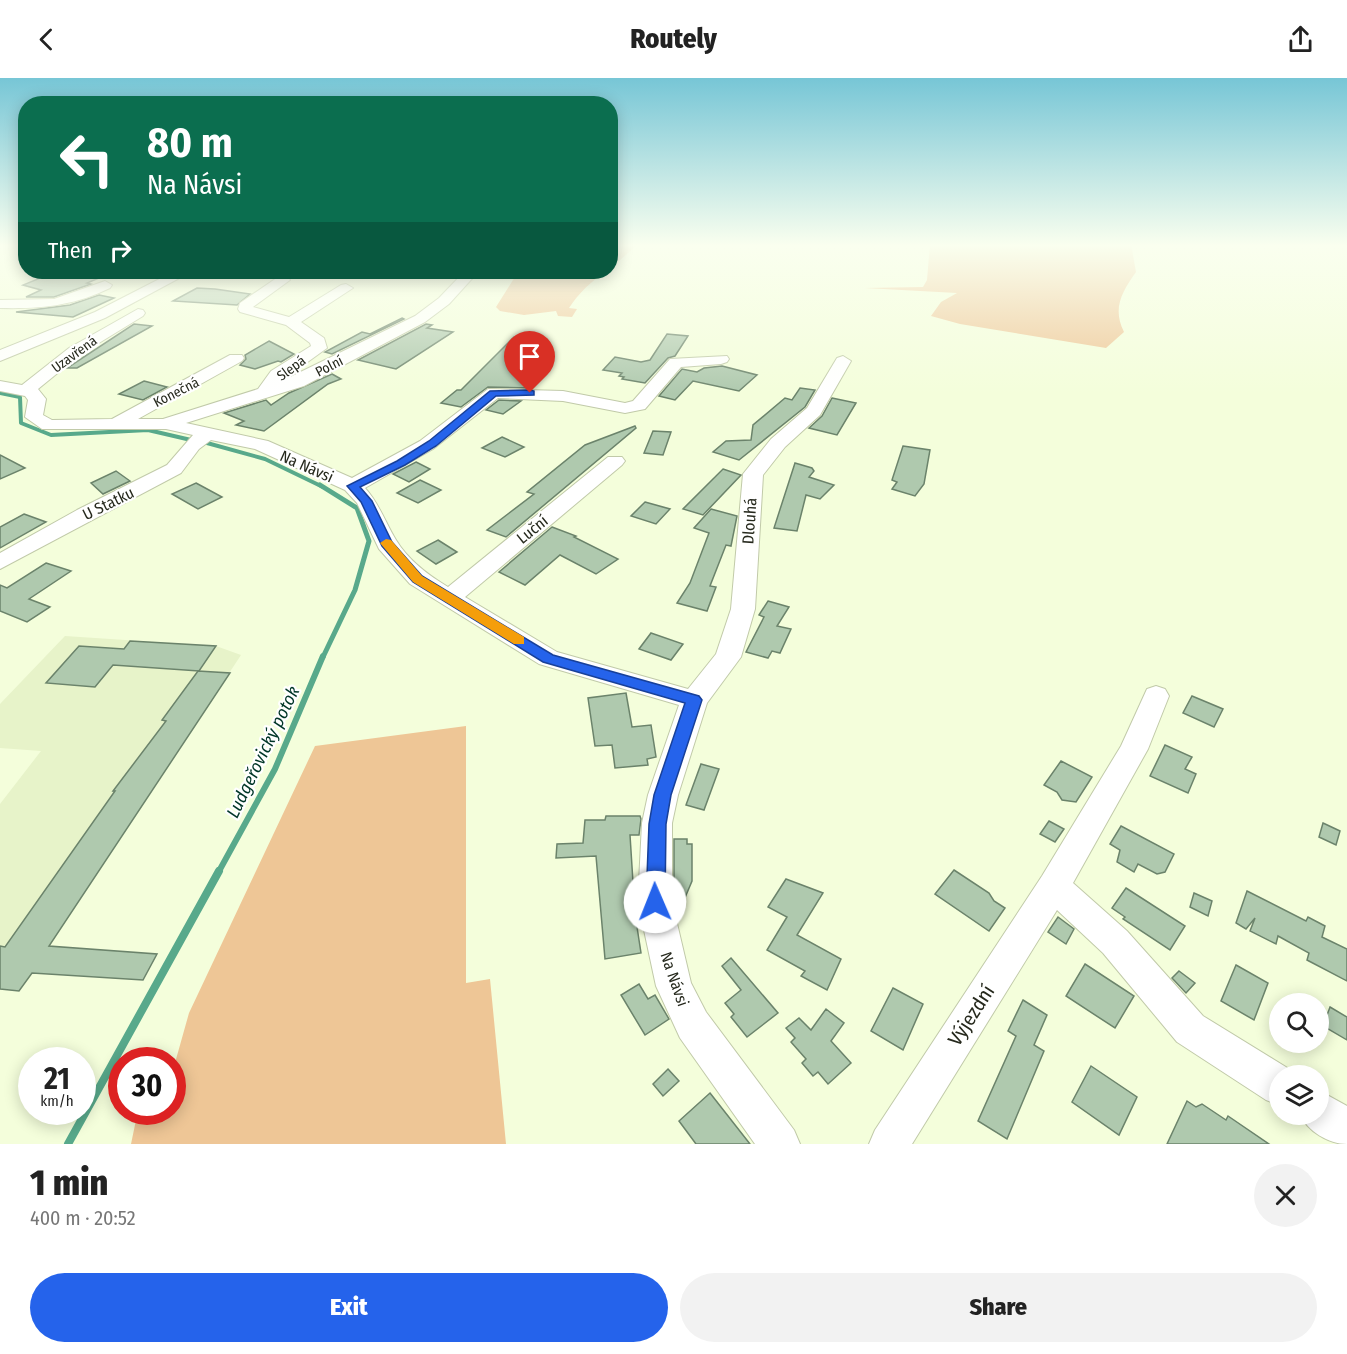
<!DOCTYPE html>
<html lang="en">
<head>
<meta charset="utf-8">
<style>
  :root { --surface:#fff; --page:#f2f2f2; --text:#222; --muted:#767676; --accent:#2563eb }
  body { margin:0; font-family:"Fira Sans Condensed",sans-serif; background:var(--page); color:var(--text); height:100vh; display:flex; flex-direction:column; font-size:22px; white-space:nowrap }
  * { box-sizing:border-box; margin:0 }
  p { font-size:20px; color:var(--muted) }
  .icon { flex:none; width:33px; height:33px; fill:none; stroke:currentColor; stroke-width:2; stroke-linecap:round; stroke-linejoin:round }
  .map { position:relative; height:1066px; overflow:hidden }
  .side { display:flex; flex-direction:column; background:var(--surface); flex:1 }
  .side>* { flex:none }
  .banner { position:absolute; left:18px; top:18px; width:600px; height:183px; border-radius:24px; box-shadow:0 3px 15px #0003; background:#0b6e4f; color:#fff; overflow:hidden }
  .fabs { position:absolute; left:1269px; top:915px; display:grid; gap:12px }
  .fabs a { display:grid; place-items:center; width:60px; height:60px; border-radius:50%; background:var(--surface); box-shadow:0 3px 15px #0003; font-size:30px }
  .speed { position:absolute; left:18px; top:969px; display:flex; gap:12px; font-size:30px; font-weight:700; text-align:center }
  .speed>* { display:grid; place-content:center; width:78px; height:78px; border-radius:50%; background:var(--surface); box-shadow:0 3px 15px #0003; line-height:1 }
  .speed small { font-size:15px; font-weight:400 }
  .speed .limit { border:9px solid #d22; background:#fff; color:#111 }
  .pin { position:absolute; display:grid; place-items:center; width:51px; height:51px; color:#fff; margin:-62px -26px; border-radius:50% 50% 50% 0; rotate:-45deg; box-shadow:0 0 6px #0007 }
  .pin .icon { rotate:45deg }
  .me { position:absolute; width:66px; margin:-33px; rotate:359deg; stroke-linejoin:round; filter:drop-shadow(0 0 4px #0008) }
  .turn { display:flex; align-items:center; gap:21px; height:126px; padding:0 30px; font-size:27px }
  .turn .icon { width:78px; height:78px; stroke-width:2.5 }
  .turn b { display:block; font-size:42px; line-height:51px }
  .then { display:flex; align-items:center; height:57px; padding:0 30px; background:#0003; gap:12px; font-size:22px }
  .round { display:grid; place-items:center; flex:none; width:63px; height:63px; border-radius:32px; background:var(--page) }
  .headline { display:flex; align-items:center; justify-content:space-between; height:102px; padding:0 30px }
  h1 { font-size:36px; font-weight:800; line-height:45px }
  .action { display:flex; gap:12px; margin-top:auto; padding:12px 30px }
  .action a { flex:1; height:69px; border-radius:36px; background:var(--accent); color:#fff; font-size:24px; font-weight:800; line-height:69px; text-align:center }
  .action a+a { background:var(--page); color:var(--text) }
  header { display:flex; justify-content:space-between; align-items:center; height:78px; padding:0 30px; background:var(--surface); font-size:27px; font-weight:800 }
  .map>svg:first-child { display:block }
  .built { fill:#e7f3c9 }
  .green { fill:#eec696 }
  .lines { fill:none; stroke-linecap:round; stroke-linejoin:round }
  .stream-far3 { stroke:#58a98b; stroke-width:4 }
  .stream-far2 { stroke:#58a98b; stroke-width:5 }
  .stream-far1 { stroke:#58a98b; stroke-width:6 }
  .stream { stroke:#58a98b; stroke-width:8 }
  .building { fill:#afc9ae; stroke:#6b836b; stroke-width:1.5 }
  .minor-casing { stroke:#c1caa9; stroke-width:2 }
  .minor { fill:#fff; fill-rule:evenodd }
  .route { fill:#2563eb; stroke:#184099; stroke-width:1.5 }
  .slow { fill:#f59e0b }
  .labels { text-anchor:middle; stroke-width:4.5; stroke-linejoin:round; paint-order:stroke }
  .far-street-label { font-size:14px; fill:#26291d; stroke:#fff }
  .street-label { font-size:16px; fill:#26291d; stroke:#fff }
  .water-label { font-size:18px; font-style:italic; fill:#003627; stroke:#fff }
  .near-street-label { font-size:20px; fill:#26291d; stroke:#fff }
</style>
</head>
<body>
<header><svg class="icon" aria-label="back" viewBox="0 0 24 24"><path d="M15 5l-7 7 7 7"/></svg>Routely<svg class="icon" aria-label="share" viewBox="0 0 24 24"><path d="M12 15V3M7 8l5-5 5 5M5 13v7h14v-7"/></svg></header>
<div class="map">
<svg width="1347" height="1066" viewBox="0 0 1347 1066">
  <rect width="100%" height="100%" fill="#f4fedb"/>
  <polygon class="built" points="65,558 216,568 241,577 19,913 0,911 0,726 41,673 0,670 0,626"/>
  <g class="green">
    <polygon points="611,166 638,166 611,190"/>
    <path d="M 930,166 L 1131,166 L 1136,194 C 1122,214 1112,230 1124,254 L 1106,270 L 960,246 L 931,238 L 941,224 L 957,215 L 865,210 L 923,209 L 927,202 Z"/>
    <path d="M 518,194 L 606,194 C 591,203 579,215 569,230 L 577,231 L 572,239 L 558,238 L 556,233 L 524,237 L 500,233 L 496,229 Z"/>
    <polygon points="466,648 466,905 490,901 506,1066 131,1066 136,1042 159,1037 161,1034 172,1034 173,992 189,935 315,668"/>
  </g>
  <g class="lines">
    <g class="stream-far3">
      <polyline points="0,315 20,319 21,345 51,357 148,352 191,362"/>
      <polyline points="207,365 265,381 323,409"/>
    </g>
    <polyline class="stream-far2" points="320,407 357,430 369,463 355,512 323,579"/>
    <polyline class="stream-far1" points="218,795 275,691 323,578"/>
    <polyline class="stream" points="68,1066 219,793"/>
  </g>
  <g class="building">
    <polygon points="76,194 113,194 87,205 91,206 54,219 26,219 41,212 23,207 50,196 65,198"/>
    <polygon points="197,210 215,211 250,216 237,227 173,223"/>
    <polygon points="99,217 114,220 73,239 16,234 70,227"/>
    <polygon points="402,240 404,241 332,276 325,274 362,254 370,256"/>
    <polygon points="134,246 152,248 77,290 67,290"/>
    <polygon points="426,246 432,247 427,250 453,254 396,291 358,282"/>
    <polygon points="667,256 688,258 675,278 668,280 645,305 622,301 624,299 619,298 622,295 603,292 615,279 641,284 650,282"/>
    <polygon points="514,259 540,263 510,291 539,295 532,310 488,309 461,329 441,325 457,312 461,312"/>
    <polygon points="269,263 294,276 281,284 278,283 255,291 240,287 246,281 245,277"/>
    <polygon points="722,288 757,297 739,313 693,303 675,322 659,318 682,291 697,294 704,290"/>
    <polygon points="332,296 341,301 328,306 264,353 236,347 244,343 224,335 266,322 271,327 289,315"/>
    <polygon points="144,303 167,309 143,322 119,316"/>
    <polygon points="800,310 815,312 805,329 739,382 713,374 726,363 751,362 753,347 785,320 792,322"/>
    <polygon points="832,320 856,325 837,357 809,350 822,338"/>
    <polygon points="499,322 521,323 503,336 486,332"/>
    <polygon points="635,348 636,350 506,459 487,452 534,416 527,414 585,367"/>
    <polygon points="653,353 671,354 663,377 644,375"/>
    <polygon points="502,359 524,369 505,379 482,370"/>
    <polygon points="903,368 930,372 924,406 915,418 892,411 897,404 892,402"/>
    <polygon points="0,377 25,390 0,401"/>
    <polygon points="416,384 430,391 409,404 393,396"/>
    <polygon points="795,385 812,390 814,393 809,399 834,407 820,421 806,417 797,453 774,450"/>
    <polygon points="723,391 741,397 703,437 683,431"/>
    <polygon points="116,393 130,403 103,416 91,405"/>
    <polygon points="420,402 441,412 418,425 397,415"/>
    <polygon points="196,405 222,419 198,431 172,416"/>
    <polygon points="645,424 670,431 656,446 631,438"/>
    <polygon points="711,431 737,438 731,468 726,467 710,508 716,509 707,533 677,525 690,505 709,455 694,450"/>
    <polygon points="24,436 46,444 0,470 0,449"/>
    <polygon points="552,449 576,458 574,459 618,481 596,496 560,477 525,507 499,494"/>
    <polygon points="438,462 457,474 436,486 417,473"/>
    <polygon points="46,485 71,493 29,521 50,529 27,544 0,533 0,507 7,510"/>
    <polygon points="768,523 789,529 777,548 791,551 780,575 772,573 768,580 746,574 764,539 759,537"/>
    <polygon points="651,555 683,566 671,582 639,571"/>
    <polygon points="130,563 216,568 199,593 113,587 95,609 46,605 79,568 124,571"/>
    <polygon points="198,593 230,595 49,868 157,876 143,902 32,895 19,913 0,911 0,868 5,869 115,713 113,713 166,643 162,642"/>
    <polygon points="626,615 632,649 651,647 656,679 647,681 648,687 615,690 612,667 595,668 588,620"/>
    <polygon points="1192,618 1223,631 1214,649 1183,635"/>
    <polygon points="1165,667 1192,679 1185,691 1196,696 1188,715 1150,698"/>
    <polygon points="1061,683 1092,699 1076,724 1062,722 1057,714 1044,707"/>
    <polygon points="701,686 719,691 704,732 686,727"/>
    <polygon points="606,738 640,738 641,741 639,757 630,757 635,836 641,875 605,881 596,778 556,780 557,766 583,765 585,742 605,742"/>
    <polygon points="1049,743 1064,751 1055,764 1040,756"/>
    <polygon points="1323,745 1340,753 1336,767 1319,759"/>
    <polygon points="1121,748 1174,776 1165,794 1157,796 1138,786 1134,794 1117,784 1120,772 1110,766"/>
    <polygon points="674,761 687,761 687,766 692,766 692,803 684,822 674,821"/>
    <polygon points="954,792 989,815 994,823 1005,830 989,853 935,816"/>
    <polygon points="786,801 823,815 797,857 841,881 827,912 801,898 805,893 767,872 787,839 768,829"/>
    <polygon points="1126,810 1185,848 1170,872 1123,841 1125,839 1112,830"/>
    <polygon points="1247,813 1306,843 1308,839 1325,848 1322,859 1347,871 1347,903 1307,882 1309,875 1278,858 1276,866 1250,853 1255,840 1246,851 1236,845"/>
    <polygon points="1194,815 1212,823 1208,838 1190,829"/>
    <polygon points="1058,839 1074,851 1066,866 1048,854"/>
    <polygon points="731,880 778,935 747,959 731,939 734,936 725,925 741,912 722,888"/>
    <polygon points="1085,886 1134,918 1115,950 1066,918"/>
    <polygon points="1236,887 1268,905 1254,942 1221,923"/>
    <polygon points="1179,893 1195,905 1186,915 1172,900"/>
    <polygon points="639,906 648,921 655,917 669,941 645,957 621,917"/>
    <polygon points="893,910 923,926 903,972 871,953"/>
    <polygon points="1023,922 1047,937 1034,967 1044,973 1007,1061 978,1043 1016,958 1008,953"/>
    <polygon points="1330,929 1347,939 1347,962 1323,948"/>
    <polygon points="826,931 844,945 831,963 851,985 828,1006 818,994 813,998 802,985 806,981 791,964 795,960 786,950 799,940 811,952"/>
    <polygon points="1091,988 1137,1019 1119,1057 1072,1024"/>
    <polygon points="668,991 679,1003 663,1018 653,1006"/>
    <polygon points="710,1015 750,1066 696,1066 679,1043"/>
    <polygon points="1187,1023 1196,1029 1202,1026 1226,1042 1228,1038 1269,1066 1167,1066"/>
  </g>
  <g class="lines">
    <defs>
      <g id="minor">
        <polygon points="173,194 183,194 185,197 105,240 0,283 0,272 95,234"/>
        <path d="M 464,194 L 478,194 L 449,226 L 425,244 L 304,308 L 186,345 L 268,363 L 352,400 L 420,363 L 488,311 L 563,313 L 625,325 L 633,323 L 670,281 L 727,278 L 729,281 L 727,284 L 721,286 L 681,289 L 645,331 L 625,335 L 563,323 L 498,320 L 433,371 L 365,410 C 379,425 385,444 396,462 C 408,482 428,497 448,509 L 608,379 L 622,379 L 625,383 L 622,387 L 465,519 L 557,574 L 688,611 L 716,576 L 731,531 L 743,396 L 771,361 L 807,330 L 837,280 L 843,278 L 851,283 L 820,337 L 785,369 L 763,397 L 755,531 L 741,579 L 707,625 L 678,717 L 672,745 L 672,824 L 691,905 L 706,934 L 794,1052 L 800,1066 L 755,1066 L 680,960 L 656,908 L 638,824 L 642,745 L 648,717 L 679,627 L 539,586 L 410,506 L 379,471 L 357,425 L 345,412 L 255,371 L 211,362 L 199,371 L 181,395 L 0,491 L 0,475 L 77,432 L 167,387 L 193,357 L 166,351 L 42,351 L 25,339 L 28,322 L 25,318 L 0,313 L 0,303 L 22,307 L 69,270 L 138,231 L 143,232 L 145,235 L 143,238 L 81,276 L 38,311 L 46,321 L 43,337 L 52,342 L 112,341 L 230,277 L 242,277 L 244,280 L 242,283 L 138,341 L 163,341 L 258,311 L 271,293 L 311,268 L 310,265 L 286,247 L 240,234 L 238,231 L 240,225 L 278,199 L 288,199 L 290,202 L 253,229 L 289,239 L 341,207 L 346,206 L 353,210 L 301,244 L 324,260 L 327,270 L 280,304 L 415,238 L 439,220 Z"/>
        <path d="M 105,203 L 112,207 L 110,210 C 73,228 41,231 0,230 L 0,222 L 54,221 Z"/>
        <polygon points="1156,608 1165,611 1169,618 1148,671 1073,805 1127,853 1203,938 1294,994 1295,998 1280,998 1280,1027 1266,1022 1177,964 1103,875 1057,832 912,1066 869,1066 875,1052 1042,798 1121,668 1147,611"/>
        <path d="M 1318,1012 L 1347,1028 L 1347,1066 C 1329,1066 1307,1053 1300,1036 L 1318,1036 Z"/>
      </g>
    </defs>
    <use href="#minor" class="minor-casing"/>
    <use href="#minor" class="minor"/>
  </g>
  <linearGradient id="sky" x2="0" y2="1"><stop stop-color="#77c6d6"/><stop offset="0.53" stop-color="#faffef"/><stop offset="1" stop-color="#faffef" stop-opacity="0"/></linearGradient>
  <rect width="1347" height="316" fill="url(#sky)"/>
  <polygon class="route" points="530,312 534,313 534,317 496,318 436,368 405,387 360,409 372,423 392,464 422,498 553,577 699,618 702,622 671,717 666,746 665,824 662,830 655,832 649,830 646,824 649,746 654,717 685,625 543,584 413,504 382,468 361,424 347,408 397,383 429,363 490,313"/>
  <polygon class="slow" points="386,461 391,462 422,498 524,559 524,566 514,566 413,504 380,465"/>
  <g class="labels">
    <g class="far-street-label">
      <text transform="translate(74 276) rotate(-36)" y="5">Uzavřená</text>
      <text transform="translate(329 288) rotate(-27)" y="5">Polní</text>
      <text transform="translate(291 290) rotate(-36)" y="5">Slepá</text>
      <text transform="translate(176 314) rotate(-27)" y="5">Konečná</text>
    </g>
    <g class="street-label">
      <text transform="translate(307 388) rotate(24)" y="6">Na Návsi</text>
      <text transform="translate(108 425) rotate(-26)" y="6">U Statku</text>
      <text transform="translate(749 443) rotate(-86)" y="6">Dlouhá</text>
      <text transform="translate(532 451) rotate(-39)" y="6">Luční</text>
      <text transform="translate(675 901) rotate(71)" y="6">Na Návsi</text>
    </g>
    <g class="water-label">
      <text transform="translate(263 674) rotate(-64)" y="6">Ludgeřovický potok</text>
    </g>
    <g class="near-street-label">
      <text transform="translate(971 937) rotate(-57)" y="7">Výjezdní</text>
    </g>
  </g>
</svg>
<div class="fabs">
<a><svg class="icon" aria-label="search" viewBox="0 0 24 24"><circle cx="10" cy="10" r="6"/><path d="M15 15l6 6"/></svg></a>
<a><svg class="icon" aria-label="layers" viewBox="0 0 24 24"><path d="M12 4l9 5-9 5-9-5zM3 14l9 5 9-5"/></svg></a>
</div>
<div class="speed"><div>21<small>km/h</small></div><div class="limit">30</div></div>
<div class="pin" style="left:530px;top:315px;background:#d93025"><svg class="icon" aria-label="arrive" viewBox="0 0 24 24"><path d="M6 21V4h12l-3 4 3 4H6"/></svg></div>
<svg class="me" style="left:655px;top:824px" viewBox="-20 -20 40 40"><circle r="19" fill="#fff"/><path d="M0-13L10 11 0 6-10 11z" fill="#2563eb"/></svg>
<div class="banner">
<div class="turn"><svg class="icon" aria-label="left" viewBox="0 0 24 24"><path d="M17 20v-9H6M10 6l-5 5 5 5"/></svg><div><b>80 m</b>Na Návsi</div></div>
<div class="then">Then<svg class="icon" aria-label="right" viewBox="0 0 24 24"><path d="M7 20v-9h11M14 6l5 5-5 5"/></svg></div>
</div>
</div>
<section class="side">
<div class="headline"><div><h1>1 min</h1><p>400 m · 20:52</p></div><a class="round"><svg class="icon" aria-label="close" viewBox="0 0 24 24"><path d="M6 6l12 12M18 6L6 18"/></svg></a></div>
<div class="action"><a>Exit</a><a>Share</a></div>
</section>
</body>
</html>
